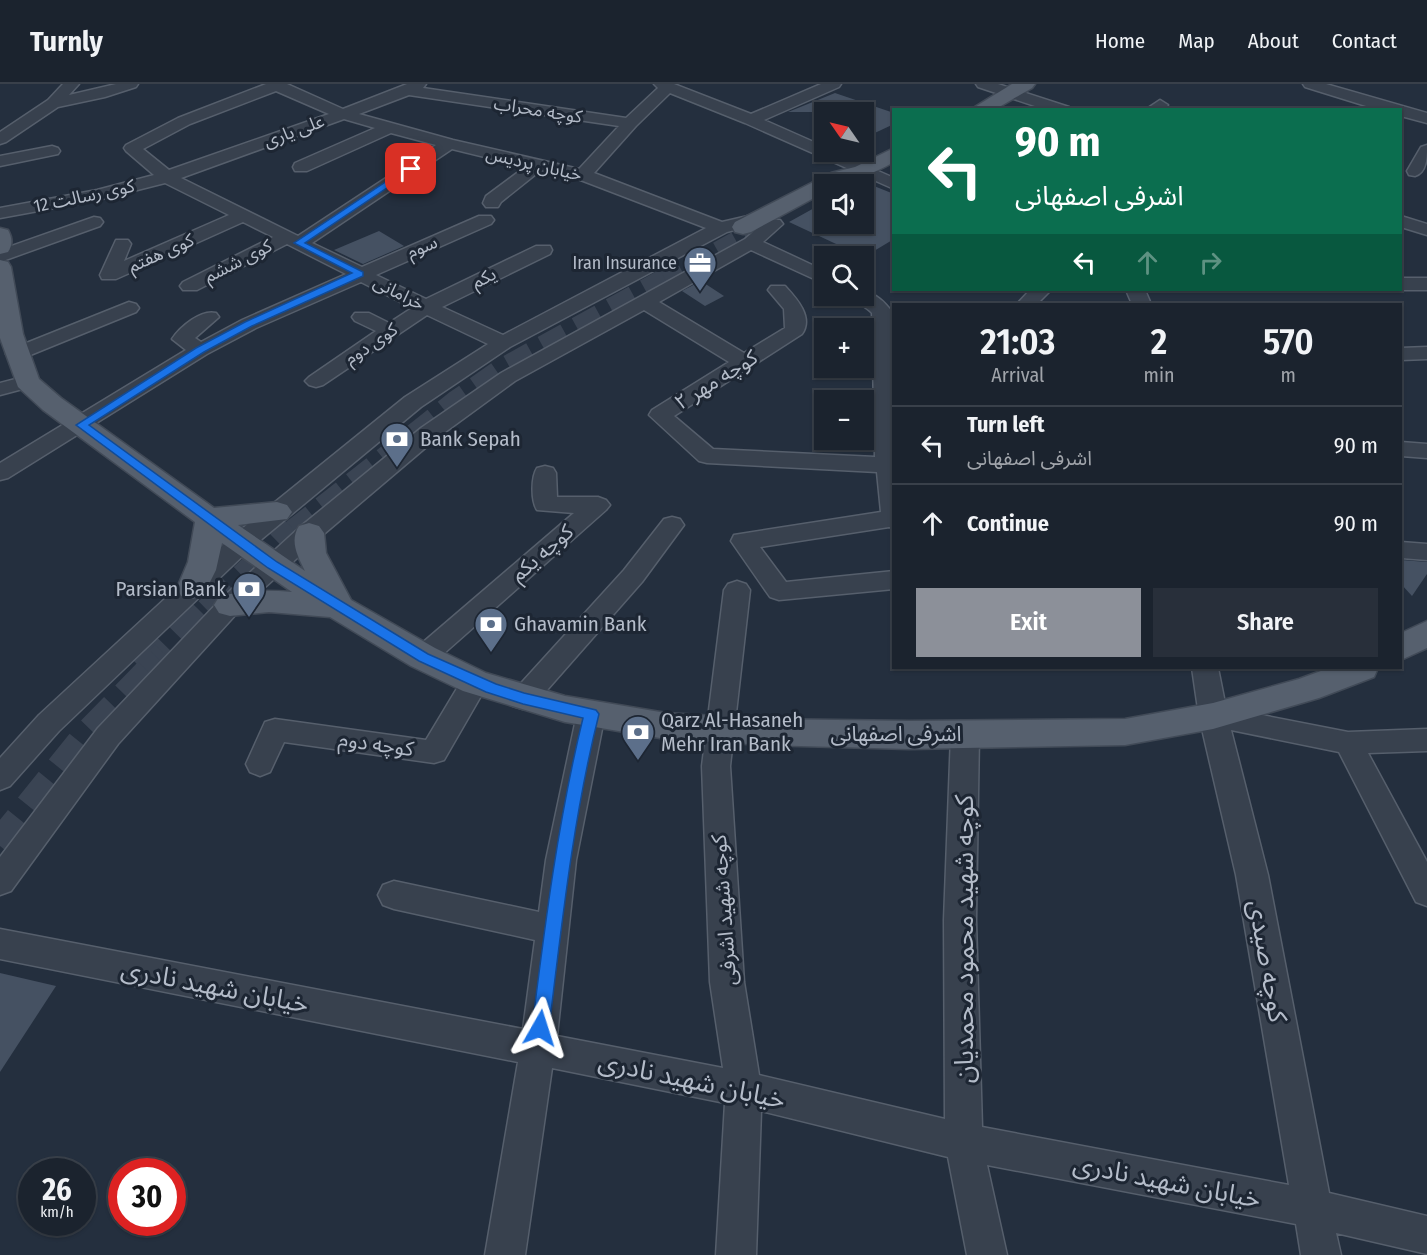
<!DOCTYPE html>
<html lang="en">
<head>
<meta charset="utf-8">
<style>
  :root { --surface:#1b232e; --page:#282f3a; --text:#f1f3f6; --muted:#a0a4aa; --line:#39404a; --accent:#8c9099 }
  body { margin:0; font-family:"Fira Sans Condensed","Noto Sans Arabic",sans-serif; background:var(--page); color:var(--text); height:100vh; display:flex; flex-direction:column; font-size:22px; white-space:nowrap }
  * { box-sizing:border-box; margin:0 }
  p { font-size:20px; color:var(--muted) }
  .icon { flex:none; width:33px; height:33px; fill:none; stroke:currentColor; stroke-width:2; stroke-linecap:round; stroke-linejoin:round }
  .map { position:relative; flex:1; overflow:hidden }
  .side { position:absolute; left:892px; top:219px; width:510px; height:366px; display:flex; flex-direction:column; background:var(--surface); border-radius:0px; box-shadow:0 2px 4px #0004,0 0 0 2px var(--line) }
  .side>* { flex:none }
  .hud { position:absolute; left:892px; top:24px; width:510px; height:183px; border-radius:0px; box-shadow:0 2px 4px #0004,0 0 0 2px var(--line); background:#0b6e4f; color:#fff; overflow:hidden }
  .needle { width:39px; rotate:304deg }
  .buttons { position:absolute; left:814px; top:18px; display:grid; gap:12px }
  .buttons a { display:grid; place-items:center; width:60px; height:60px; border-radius:0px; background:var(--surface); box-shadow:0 2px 4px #0004,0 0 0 2px var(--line); font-size:30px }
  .speed { position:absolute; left:18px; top:1074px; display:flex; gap:12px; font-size:30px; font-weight:700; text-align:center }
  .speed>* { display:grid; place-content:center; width:78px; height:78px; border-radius:50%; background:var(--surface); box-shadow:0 2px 4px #0004,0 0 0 2px var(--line); line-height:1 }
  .speed small { font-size:15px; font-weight:400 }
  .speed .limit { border:9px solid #d22; background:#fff; color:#111 }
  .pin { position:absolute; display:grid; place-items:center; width:51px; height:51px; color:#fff; margin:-26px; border-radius:12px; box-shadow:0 3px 9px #0006 }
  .me { position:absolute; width:66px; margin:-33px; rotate:6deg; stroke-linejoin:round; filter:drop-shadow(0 0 4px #0008) }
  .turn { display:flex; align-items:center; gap:21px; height:126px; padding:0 24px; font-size:27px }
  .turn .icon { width:78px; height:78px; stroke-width:2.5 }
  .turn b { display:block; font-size:42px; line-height:51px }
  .lanes { display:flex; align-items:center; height:57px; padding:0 24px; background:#0003; justify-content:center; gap:30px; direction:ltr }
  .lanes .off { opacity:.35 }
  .eta { display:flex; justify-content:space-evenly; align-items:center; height:102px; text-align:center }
  .eta b { font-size:36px; font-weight:600; line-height:42px }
  .action { display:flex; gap:12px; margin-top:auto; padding:12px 24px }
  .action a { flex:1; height:69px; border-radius:0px; background:var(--accent); color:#fff; font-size:24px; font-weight:600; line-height:69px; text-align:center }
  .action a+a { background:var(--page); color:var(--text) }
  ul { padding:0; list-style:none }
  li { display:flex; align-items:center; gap:18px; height:78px; padding:0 24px; border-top:2px solid var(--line) }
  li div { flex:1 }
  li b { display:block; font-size:22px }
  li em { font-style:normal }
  header { display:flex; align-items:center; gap:36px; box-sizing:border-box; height:84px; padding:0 30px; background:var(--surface); border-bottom:2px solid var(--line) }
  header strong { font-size:28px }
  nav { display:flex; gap:33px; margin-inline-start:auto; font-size:21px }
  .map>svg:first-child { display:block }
  .building { fill:#455162 }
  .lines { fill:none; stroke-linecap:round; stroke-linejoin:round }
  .major-tunnel-far2 { stroke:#3a4453; stroke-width:21; stroke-dasharray:21 10; stroke-linecap:butt }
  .major-tunnel-far1 { stroke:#3a4453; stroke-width:26; stroke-dasharray:26 13; stroke-linecap:butt }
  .major-tunnel { stroke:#3a4453; stroke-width:33; stroke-dasharray:33 16; stroke-linecap:butt }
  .minor-casing { stroke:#565f6c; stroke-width:3 }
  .major-casing { stroke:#414a57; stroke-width:3 }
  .minor { fill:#38414e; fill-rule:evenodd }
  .major { fill:#56606e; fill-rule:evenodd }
  .route { fill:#1a73e8; stroke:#114b97; stroke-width:1.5 }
  .labels { text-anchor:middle; stroke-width:6; stroke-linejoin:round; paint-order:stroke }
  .far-street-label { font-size:18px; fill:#b4bcc9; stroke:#1d2633 }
  .far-poi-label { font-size:18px; fill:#b4bcc9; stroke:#1d2633; text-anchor:end }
  .street-label { font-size:21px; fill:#b4bcc9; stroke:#1d2633 }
  .poi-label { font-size:21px; fill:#b4bcc9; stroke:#1d2633; text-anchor:start }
  .near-street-label { font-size:26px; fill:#b4bcc9; stroke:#1d2633 }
</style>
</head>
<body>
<header>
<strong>Turnly</strong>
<nav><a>Home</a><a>Map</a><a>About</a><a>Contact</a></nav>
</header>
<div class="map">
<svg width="1427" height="1171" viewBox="0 0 1427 1171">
  <rect width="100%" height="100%" fill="#242f3e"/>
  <g class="building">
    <polygon points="835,9 894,29 894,40 864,54 864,28 788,28"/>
    <polygon points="864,98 894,110 894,155 864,173 789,138 825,118 825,140 864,140"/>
    <polygon points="379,147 404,162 363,180 334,166"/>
    <polygon points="701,197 724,212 705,222 682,207"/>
    <polygon points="1401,476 1427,478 1427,490 1412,512 1401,500"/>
    <polygon points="0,889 56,902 0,988"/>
  </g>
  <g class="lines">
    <polyline class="major-tunnel-far2" points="664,198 754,148"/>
    <polyline class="major-tunnel-far1" points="293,449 457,319 503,287 666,197"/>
    <g class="major-tunnel">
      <polyline points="210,529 295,447"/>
      <polyline points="138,581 218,500"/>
      <polyline points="0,762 89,652 167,572"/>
    </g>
    <defs>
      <g id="minor">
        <polygon points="63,0 79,0 69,11 116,0 138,0 136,3 105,13 58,23 6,58 0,60 0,48 48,16"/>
        <path d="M 266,0 L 287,0 L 343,25 L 407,0 L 426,0 L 423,4 L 626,34 L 658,4 L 654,0 L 674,0 L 751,30 L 821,0 L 841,0 L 839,3 L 764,36 L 825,63 L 825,68 L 835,68 L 894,94 L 894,105 L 745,39 L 670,9 L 636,42 L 594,89 L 722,138 L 761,129 L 767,130 L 768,136 L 780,136 L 783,140 L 763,158 L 825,187 L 825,200 L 751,166 L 659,218 L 744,269 L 785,244 L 784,225 L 768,206 L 771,202 L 785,202 C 796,214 814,233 802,250 L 674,332 L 713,365 L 875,373 L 872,229 C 866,222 855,219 850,212 L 864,212 L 864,207 C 877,211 884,217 892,228 L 894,444 L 889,443 L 760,463 L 786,498 L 894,487 L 894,505 L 779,516 L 770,513 L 731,457 L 734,451 L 881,428 L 877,388 L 707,379 L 699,377 L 649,331 L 652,326 L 729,278 L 644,226 L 515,297 L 437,354 L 318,455 L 239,527 L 118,660 L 11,807 L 0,811 L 0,773 L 98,644 L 221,515 L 300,443 L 421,344 L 501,289 L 745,155 L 765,138 L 727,148 L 510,263 L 421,323 L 251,464 L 59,647 L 10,702 L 0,706 L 0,674 L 39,631 L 233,452 L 405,313 L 488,260 L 427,231 L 323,301 L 316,303 L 309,301 L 305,297 L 309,293 L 376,247 L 355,237 L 352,233 L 355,229 L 369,229 L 389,239 L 412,224 L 361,198 L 256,244 L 207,270 L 8,394 L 0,396 L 0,379 L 186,266 L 172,255 C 180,243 201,225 216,229 L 219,233 L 195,254 L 201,258 L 242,236 L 346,190 L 287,160 L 197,206 L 183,206 L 180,202 L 183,198 L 273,153 L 243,138 L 116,195 L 102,195 L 100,191 L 116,156 L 128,156 L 131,160 L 124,177 L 229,131 L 165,99 L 98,116 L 0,134 L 0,124 L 97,106 L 154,91 L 126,67 L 124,64 L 126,61 L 178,34 ZM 276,7 L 329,30 L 169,86 L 143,65 L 190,40 ZM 409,11 L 619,42 L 579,85 L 453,56 L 359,30 ZM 344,35 L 375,44 L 295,79 L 293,83 L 295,87 L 307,87 L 391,49 L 436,61 L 298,152 L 181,94 ZM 452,65 L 525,83 L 486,112 L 483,119 L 486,123 L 498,123 L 501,118 L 541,86 L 578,95 L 706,144 L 503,251 L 442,223 L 550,170 L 552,166 L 550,162 L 536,162 L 426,215 L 376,191 L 491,140 L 494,136 L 491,132 L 479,132 L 362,183 L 312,159 Z"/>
        <polygon points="976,0 998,0 1069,23 1071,26 1047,26 978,3"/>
        <polygon points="1303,0 1326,0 1427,29 1427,39 1401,32 1401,26 1379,26 1305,3"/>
        <polygon points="1160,16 1168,21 1163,26 1145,26"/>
        <path d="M 1427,61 C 1427,73 1427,88 1415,92 L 1409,91 L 1407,87 L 1421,63 Z"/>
        <polygon points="52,62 58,64 60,67 58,70 0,82 0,72"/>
        <polygon points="1401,132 1427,140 1427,151 1401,143"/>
        <polygon points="94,133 100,134 103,138 100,142 0,178 0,166"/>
        <polygon points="1401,194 1427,194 1427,206 1400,206"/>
        <polygon points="1030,206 1051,206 1037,220 1017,220"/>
        <polygon points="1126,206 1145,206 1151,220 1132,220"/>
        <polygon points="129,218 136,220 139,224 136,228 23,274 16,276 9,274 6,270 9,266"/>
        <polygon points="1427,263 1427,275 1401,276 1401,264"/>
        <polygon points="27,292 34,294 38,298 34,302 0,311 0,299"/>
        <polygon points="1401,358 1427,360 1427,374 1401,372"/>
        <path d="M 545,382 L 553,384 L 556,389 L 557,413 L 598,413 L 606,416 L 610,421 L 606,426 L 432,580 L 423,583 L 414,580 L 410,573 L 414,566 L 574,429 L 537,426 C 531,417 531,393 537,384 Z"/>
        <polygon points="672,433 680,435 684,441 642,498 533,622 523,625 513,622 509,615 513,608 624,486 664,435"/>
        <polygon points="1401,458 1427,460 1427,476 1401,474"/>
        <polygon points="737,497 746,500 750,506 730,682 744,898 759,991 945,1035 944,836 951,651 955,643 965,640 975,643 979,651 976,836 982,1043 1289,1101 1236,791 1199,632 1192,584 1218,584 1226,624 1348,648 1427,645 1427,667 1368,669 1427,778 1427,822 1416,818 1339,668 1231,646 1268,791 1329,1109 1427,1132 1427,1170 1336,1149 1341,1171 1301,1171 1296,1140 987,1081 1007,1171 967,1171 948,1073 761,1027 756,1171 716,1171 725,1019 552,984 525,1171 485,1171 518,978 0,875 0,845 523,945 535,856 394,825 383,821 378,811 383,801 394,797 539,828 546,776 577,630 581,622 591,619 601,622 605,630 576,776 557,952 723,984 710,898 702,682 724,506 728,500"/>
        <polygon points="475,588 485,591 489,598 444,676 434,679 284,658 270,688 260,692 250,688 246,680 265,638 275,635 426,656 465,591"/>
      </g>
      <g id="major">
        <polygon points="1012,0 1035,0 1032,4 994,26 970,26"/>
        <path d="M 894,64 L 894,78 C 872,90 850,100 825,100 L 825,108 L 751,148 L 743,150 L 735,148 L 732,143 L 735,138 L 831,89 L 855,83 Z"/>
        <path d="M 0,144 L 8,146 C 12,153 13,161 8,168 L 0,170 Z"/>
        <path d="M 0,176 L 8,178 L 11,183 L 23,250 L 39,295 L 61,314 L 214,424 L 277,418 L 287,421 L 292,428 L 287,435 L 238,441 L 305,487 C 298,473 289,457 299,442 L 309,439 L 319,442 L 324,449 L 326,469 L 351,516 L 435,564 L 486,589 L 565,612 L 666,629 L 764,635 L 909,637 L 1125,635 L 1213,619 L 1299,595 L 1329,584 L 1378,584 L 1374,593 L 1319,614 L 1213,645 L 1125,661 L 909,665 L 764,661 L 666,655 L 565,638 L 463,607 L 411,582 L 330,533 L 269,528 L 230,532 L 219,529 L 214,521 L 219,513 C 242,506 267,506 292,508 L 222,459 L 216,486 L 203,512 L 192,515 L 181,512 L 177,504 L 188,478 L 195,438 L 43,326 L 18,303 L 0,254 Z"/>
        <polygon points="1427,537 1427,564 1401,576 1401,549"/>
      </g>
    </defs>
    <use href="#minor" class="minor-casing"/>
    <use href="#major" class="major-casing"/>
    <use href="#minor" class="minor"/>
    <use href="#major" class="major"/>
  </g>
  <path class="route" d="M 408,83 L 415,85 L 305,159 L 363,188 L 363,192 L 252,242 L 204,268 L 89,341 L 277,478 L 428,570 L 496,600 L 524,609 L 596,626 L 599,630 C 573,734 562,839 549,944 L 547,950 L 540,953 L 534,950 L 532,944 C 545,840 558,736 583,634 L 523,620 L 486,608 L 419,577 L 268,484 L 76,341 L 196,264 L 245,238 L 352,189 L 294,159 Z"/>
  <defs>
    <symbol id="office-pin" viewBox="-11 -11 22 30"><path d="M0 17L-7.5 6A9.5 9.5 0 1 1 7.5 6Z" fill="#5c6f8a" stroke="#1d2633"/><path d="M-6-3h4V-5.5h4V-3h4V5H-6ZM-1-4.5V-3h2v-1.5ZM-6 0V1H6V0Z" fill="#fff"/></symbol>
    <symbol id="bank-pin" viewBox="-11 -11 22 30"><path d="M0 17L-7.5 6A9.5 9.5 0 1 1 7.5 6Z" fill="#5c6f8a" stroke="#1d2633"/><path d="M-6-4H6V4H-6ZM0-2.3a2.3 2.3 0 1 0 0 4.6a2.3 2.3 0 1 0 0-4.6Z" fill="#fff"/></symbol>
  </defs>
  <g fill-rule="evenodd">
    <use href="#office-pin" x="681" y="160" width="38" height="52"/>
    <use href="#bank-pin" x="378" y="336" width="38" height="52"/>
    <use href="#bank-pin" x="230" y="486" width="38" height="52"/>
    <use href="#bank-pin" x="472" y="521" width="38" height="52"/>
    <use href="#bank-pin" x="619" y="629" width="38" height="52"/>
  </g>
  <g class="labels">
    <g class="far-street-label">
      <text transform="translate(538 26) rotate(9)" y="6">کوچه محراب</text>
      <text transform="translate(294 47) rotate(-20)" y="6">علی یاری</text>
      <text transform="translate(534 80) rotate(13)" y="6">خیابان پردیس</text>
      <text transform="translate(84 112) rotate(-12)" y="6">کوی رسالت 12</text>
      <text transform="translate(422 163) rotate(-23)" y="6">سوم</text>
      <text transform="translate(161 169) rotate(-24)" y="6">کوی هفتم</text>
      <text transform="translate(238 177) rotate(-27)" y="6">کوی ششم</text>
      <text transform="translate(484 194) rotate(-26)" y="6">یکم</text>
      <text transform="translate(399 209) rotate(27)" y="6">خرامانی</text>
      <text transform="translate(371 260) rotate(-34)" y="6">کوی دوم</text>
    </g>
    <g class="far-poi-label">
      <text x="677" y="185">Iran Insurance</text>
    </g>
    <g class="street-label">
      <text transform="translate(716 296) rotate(-32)" y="7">کوچه مهر ۲</text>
      <text transform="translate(542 469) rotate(-41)" y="7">کوچه یکم</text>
      <text x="896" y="657">اشرفی اصفهانی</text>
      <text transform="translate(376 660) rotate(8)" y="7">کوچه دوم</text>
      <text transform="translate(724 826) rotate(-94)" y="7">کوچه شهید اشرفی</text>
    </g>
    <g class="poi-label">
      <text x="420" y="362">Bank Sepah</text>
      <text x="226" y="512" text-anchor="end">Parsian Bank</text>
      <text x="514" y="547">Ghavamin Bank</text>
      <text x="661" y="643">Qarz Al-Hasaneh<tspan x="661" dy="24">Mehr Iran Bank</tspan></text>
    </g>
    <g class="near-street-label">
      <text transform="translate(964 855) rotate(-90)" y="9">کوچه شهید محمود محمدیان</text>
      <text transform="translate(1268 877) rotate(80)" y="9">کوچه صیدی</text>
      <text transform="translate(215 902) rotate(11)" y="9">خیابان شهید نادری</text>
      <text transform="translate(692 996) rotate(12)" y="9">خیابان شهید نادری</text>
      <text transform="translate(1167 1097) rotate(11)" y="9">خیابان شهید نادری</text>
    </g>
  </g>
</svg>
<div class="buttons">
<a><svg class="needle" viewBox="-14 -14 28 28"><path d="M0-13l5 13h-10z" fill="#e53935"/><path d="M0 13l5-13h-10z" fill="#a0a4aa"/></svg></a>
<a><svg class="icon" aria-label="sound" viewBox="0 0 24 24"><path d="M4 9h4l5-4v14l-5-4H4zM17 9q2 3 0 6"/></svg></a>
<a><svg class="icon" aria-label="search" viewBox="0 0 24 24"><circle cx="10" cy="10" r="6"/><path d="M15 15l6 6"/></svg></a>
<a>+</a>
<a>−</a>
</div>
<div class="speed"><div>26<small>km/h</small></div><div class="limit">30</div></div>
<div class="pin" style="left:411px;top:85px;background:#d93025"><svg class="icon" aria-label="arrive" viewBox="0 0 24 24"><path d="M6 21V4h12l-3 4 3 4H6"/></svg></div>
<svg class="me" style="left:540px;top:944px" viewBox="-20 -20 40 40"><path d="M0-17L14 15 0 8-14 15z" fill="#1a73e8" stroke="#fff" stroke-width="4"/></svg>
<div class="hud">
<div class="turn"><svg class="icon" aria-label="left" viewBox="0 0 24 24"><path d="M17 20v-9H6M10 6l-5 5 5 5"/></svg><div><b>90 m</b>اشرفی اصفهانی</div></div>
<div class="lanes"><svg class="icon" aria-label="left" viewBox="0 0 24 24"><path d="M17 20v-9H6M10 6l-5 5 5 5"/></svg><svg class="icon off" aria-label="ahead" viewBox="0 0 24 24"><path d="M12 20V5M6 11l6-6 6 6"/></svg><svg class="icon off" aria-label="right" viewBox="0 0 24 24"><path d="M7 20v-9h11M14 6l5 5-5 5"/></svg></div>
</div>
<section class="side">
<div class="eta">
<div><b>21:03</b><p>Arrival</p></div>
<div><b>2</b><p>min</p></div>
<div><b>570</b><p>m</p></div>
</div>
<ul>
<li><svg class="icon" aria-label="left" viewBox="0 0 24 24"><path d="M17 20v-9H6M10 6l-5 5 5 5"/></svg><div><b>Turn left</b><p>اشرفی اصفهانی</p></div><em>90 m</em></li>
<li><svg class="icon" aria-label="ahead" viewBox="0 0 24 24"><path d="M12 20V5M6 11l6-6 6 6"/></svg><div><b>Continue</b></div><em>90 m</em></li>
</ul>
<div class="action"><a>Exit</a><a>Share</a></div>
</section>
</div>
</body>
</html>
